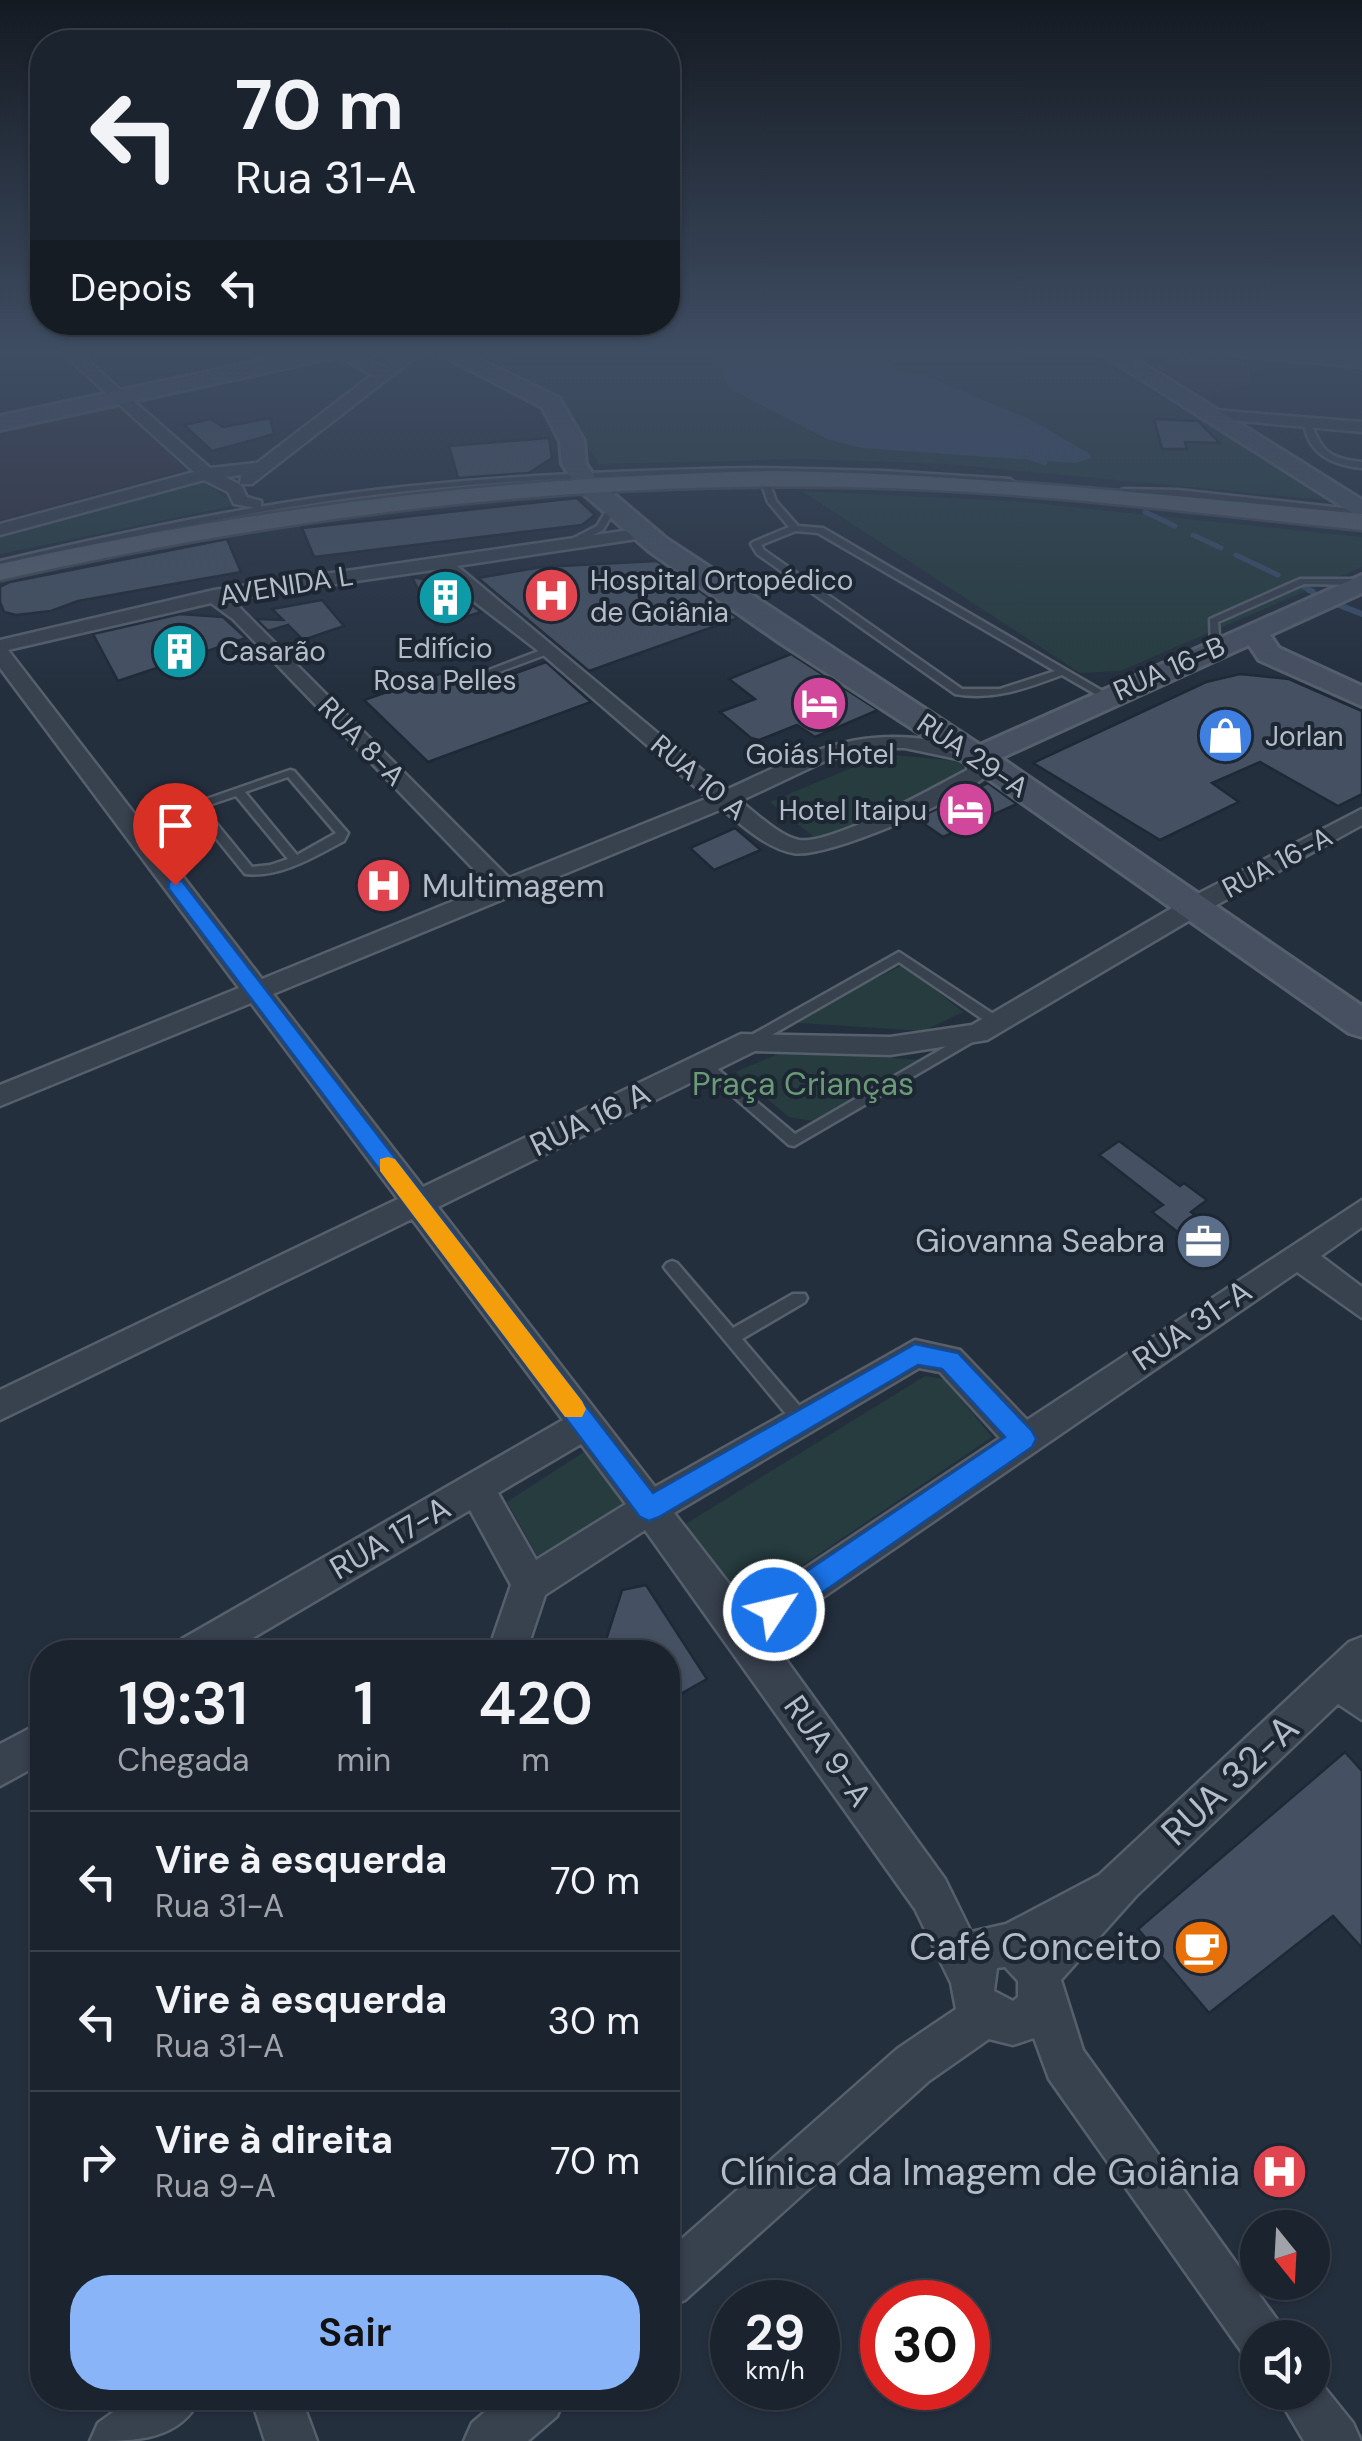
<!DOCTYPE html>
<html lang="pt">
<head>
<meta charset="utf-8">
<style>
  :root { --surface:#1b232e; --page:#242b36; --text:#f1f3f6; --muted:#a0a4aa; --line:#39404a; --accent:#8ab4f8 }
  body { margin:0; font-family:"DM Sans",sans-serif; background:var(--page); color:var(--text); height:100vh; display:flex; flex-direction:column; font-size:38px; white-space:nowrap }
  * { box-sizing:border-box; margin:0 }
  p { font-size:32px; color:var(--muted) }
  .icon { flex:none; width:55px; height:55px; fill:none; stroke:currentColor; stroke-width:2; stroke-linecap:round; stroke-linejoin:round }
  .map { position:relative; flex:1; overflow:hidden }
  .sheet { position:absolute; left:30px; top:1640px; width:650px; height:770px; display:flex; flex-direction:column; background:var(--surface); border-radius:40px; box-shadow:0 2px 8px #0004,0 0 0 2px var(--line) }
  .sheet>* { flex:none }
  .top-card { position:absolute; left:30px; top:30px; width:650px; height:305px; border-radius:40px; box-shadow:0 2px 8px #0004,0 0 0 2px var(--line); background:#1b232e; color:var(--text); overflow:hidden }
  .needle { width:65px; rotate:162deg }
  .controls { position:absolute; left:1240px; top:2210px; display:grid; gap:20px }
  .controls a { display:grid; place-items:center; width:90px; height:90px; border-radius:50%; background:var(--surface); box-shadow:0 2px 8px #0004,0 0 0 2px var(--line); font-size:50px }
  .speed { position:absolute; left:710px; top:2280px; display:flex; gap:20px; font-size:50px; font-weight:700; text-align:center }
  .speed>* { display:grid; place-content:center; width:130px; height:130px; border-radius:50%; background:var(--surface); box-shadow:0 2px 8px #0004,0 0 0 2px var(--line); line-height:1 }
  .speed small { font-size:25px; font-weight:400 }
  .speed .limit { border:15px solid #d22; background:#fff; color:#111 }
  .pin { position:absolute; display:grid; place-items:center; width:85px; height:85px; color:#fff; margin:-102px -42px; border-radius:50% 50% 50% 0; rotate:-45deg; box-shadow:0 0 10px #0007 }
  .pin .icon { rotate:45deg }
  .me { position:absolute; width:110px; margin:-55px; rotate:55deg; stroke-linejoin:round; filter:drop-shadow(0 0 8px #0008) }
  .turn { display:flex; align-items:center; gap:35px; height:210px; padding:0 40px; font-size:45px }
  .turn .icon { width:130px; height:130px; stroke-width:2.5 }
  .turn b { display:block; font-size:70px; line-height:85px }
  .then { display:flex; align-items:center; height:95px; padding:0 40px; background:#0003; gap:20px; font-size:38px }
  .eta { display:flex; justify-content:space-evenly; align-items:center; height:170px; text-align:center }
  .eta b { font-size:60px; font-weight:600; line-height:70px }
  .button { display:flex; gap:20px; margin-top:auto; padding:20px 40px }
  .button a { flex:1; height:115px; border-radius:40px; background:var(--accent); color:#111; font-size:40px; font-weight:600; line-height:115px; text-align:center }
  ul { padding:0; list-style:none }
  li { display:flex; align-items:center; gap:30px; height:140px; padding:0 40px; border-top:2px solid var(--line) }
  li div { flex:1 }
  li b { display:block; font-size:38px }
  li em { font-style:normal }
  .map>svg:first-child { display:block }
  .medical { fill:#32303f }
  .green { fill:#263c3f }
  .water { fill:#394c67 }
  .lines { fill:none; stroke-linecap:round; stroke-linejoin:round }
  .stream-far1 { stroke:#394c67; stroke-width:5 }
  .stream { stroke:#394c67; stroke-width:6 }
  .building { fill:#455162; stroke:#1f2835; stroke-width:2.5 }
  .lane-casing { stroke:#565f6c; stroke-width:5 }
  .street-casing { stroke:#565f6c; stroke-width:5 }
  .secondary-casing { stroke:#565f6c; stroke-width:6 }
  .primary-casing { stroke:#414a57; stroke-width:5 }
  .lane { fill:#38414e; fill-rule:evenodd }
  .street { fill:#38414e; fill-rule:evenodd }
  .secondary { fill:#465061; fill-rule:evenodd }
  .primary { fill:#56606e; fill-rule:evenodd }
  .route { fill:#1a73e8; stroke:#114b97; stroke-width:2.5 }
  .slow { fill:#f59e0b }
  .labels { text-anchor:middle; stroke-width:8; stroke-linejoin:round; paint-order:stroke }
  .far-poi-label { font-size:28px; fill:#b4bcc9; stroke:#1d2633; text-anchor:start }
  .far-street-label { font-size:28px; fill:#b4bcc9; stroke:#1d2633 }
  .poi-label { font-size:32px; fill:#b4bcc9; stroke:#1d2633; text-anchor:start }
  .park-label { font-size:32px; fill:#6b9a76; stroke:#1d2633 }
  .street-label { font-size:32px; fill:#b4bcc9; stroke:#1d2633 }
  .near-street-label { font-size:38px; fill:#b4bcc9; stroke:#1d2633 }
  .near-poi-label { font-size:38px; fill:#b4bcc9; stroke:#1d2633; text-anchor:end }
</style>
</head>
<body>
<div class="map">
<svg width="1362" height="2441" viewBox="0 0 1362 2441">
  <rect width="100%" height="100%" fill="#242f3e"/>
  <g class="medical">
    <polygon points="1177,356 1248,362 1251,385 1199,394 1155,366"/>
    <polygon points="121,403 185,470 0,520 0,433"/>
  </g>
  <g class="green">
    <polygon points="465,349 1072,349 1182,408 1335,501 947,464 806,459 599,464 562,404 521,375"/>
    <polygon points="203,482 237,505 0,554 0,531 170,486"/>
    <polygon points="802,491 1014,501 1362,537 1362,567 1120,671 1080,673"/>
    <polygon points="885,754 958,761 976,773 819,841 770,802"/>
    <polygon points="903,965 963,1012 923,1031 786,1022"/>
    <polygon points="788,1050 919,1060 813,1121 789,1117 735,1072"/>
    <polygon points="925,1376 944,1379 992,1437 745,1604 684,1525"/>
    <polygon points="590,1448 634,1505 539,1559 507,1502"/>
  </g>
  <polygon class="water" points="707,349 810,349 892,363 897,371 923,375 1029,419 1090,454 1091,458 1076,463 862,448 827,439 732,390"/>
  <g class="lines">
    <g class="stream-far1">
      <polyline points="1028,457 1045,463"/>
      <polyline points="1145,512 1175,526"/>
      <polyline points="1193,535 1221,548"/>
      <polyline points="1236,555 1278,575"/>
      <polyline points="1304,587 1313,592"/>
    </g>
    <g class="stream">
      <polyline points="1309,590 1313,592"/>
      <polyline points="1334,603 1362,614"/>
    </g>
  </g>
  <g class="building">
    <polygon points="270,418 274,434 212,451 184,425 211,419 223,427"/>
    <polygon points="1154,419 1198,421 1220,443 1185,442 1187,449 1162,449"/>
    <polygon points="549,438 552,458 529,473 458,478 449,446"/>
    <polygon points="577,498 595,515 582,525 314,557 302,528"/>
    <polygon points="227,539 241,572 78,601 51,611 16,615 4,612 0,602 0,587 10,582"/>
    <polygon points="657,561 738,618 589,671 478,578 541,567"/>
    <polygon points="412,577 444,583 481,612 436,626"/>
    <polygon points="322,600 344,626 303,640 288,625 268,631 256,619 283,620 272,609"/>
    <polygon points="180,614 223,617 246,638 118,681 93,634"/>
    <polygon points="791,654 878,710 815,737 797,725 759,740 751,738 720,712 755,699 729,679"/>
    <polygon points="546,662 591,702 428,762 364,700 448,671 470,690"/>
    <polygon points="1240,674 1289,679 1362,711 1362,794 1338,806 1260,762 1212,783 1239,802 1160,840 1033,763 1206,682"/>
    <polygon points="988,783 1017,804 943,837 917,819"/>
    <polygon points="735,828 761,850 714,870 690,848"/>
    <polygon points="1119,1141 1180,1186 1184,1183 1207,1200 1191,1212 1222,1236 1202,1251 1152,1212 1163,1205 1099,1155"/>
    <polygon points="646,1585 707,1679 668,1701 668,1652 602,1652 622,1590"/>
    <polygon points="1345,1752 1362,1771 1362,1948 1333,1916 1209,2013 1138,1929"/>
  </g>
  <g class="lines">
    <defs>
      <g id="lane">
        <path d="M 1304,420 L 1310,420 C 1321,451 1329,459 1362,462 L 1362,468 C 1332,465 1306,453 1304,420 Z"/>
        <path d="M 757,468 L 884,471 L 1010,479 L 1014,482 L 1010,485 C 797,470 585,469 373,495 C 247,511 123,537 0,567 L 0,561 C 124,532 249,505 375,490 C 502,475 629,470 757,468 Z"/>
        <path d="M 764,476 L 768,479 L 776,501 L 798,526 L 823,528 L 1111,696 L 1102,698 L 1062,675 C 1027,688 994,701 955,694 L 757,554 L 751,544 L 753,542 L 789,527 L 768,502 L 760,479 ZM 796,531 L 818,533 L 1055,671 L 1000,689 L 962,689 L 764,550 L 761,545 Z"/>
        <polygon points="1124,489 1178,490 1362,510 1362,516 1178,496 1121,494 1121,490"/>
        <polygon points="609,506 616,508 603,530 570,547 564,547 564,543 597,526"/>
        <polygon points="1300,579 1362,579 1362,585 1304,584 1218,622 1220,647 1211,649 1210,619"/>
        <polygon points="549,647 553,648 553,652 472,682 463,680"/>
        <path d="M 290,770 L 294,771 L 348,833 L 344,841 C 314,857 280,878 245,874 L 194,811 L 139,834 L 131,834 L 129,832 L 192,804 ZM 288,777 L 336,833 L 297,855 L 245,792 ZM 236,796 L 288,859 L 270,865 L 252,867 L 203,807 Z"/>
        <polygon points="899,952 1001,1019 1003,1022 1001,1025 991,1025 899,962 756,1044 746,1044 744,1041 746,1038"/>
        <polygon points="976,1029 983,1034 981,1037 794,1146 789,1145 696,1064 703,1059 708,1061 795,1134"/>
        <polygon points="672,1261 677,1263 733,1328 793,1294 805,1294 807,1298 805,1302 742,1339 809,1417 811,1422 809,1427 803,1429 797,1427 667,1271 664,1267 667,1263"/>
      </g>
      <g id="street">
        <polygon points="58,349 74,349 210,468 257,463 372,375 335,355 335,349 346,349 382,367 404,352 451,350 413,359 252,484 240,484 241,475 225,477 241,485 247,497 261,501 261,509 234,504 228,492 204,480 0,535 0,524 194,472"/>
        <polygon points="1121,349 1142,349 1122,365 1114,360"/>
        <polygon points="1201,349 1362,357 1362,367 1208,353"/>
        <polygon points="1214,410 1362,422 1362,432 1208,418 1206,415"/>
        <path d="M 644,528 L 650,529 L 650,537 L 457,566 L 726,790 C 829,742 872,720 986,752 L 989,773 C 968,797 825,860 793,853 C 766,848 742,825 722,809 L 273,994 L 423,1187 L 741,1034 L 890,1037 L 972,1025 L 1184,901 L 1362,809 L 1362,825 L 1202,913 L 987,1040 L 890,1055 L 755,1051 L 438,1207 L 655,1487 L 915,1340 L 960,1350 L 1027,1420 L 1362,1200 L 1362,1227 L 1321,1256 L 1362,1287 L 1362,1318 L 1297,1272 L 768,1635 L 945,1879 L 971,1932 L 1006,1924 L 1099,1875 L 1349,1642 L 1362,1637 L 1362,1720 L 1338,1704 L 1136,1896 L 1061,1980 L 1083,2050 L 1278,2321 L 1285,2338 L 1258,2338 L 1258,2361 L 1244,2355 L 1049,2079 L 1034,2038 L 1013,2045 L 989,2039 L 929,2081 L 685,2300 L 668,2307 L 668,2251 L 897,2049 L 956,2009 L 951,1983 L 915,1909 L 645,1530 L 545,1595 L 526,1652 L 488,1652 L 511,1585 L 470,1510 L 229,1652 L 176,1652 L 182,1639 L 563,1420 L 412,1219 L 0,1420 L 0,1390 L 398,1199 L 251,1003 L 0,1106 L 0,1085 L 239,988 L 0,668 L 0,640 L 214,590 ZM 440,569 L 445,579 L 541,653 L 708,798 L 509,878 L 231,599 ZM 211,603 L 233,619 L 490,886 L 262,979 L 8,650 ZM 875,748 L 905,748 L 967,761 L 967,770 C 935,787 832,845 799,840 C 779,836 756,813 740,801 L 827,760 ZM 919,1368 L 940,1372 L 1000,1438 L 747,1607 L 674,1513 ZM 581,1444 L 626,1504 L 536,1560 L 498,1493 ZM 1005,1967 L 1018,1981 L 1018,1997 L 1013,2001 L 994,1991 L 997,1968 Z"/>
        <polygon points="42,1722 42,1763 0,1786 0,1744"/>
        <polygon points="1312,2372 1353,2423 1361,2441 1304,2441 1275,2392 1312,2392"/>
        <path d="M 133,2398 L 200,2398 C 180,2441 135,2441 90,2441 L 98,2423 Z"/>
        <polygon points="251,2398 301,2398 317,2441 265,2441"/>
        <polygon points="501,2398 564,2398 557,2416 528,2441 464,2441 472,2423"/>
      </g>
      <g id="secondary">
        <polygon points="315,349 356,349 345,355 0,430 0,416"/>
        <polygon points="430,349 458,349 559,398 584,441 586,464 596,479 667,539 980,745 1362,575 1362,593 1270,635 1279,648 1362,686 1362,706 1259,660 1249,645 1001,758 1362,1006 1362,1037 1349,1033 967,764 779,642 649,551 578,489 562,464 560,441 542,407"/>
        <polygon points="1094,349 1120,349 1362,500 1362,519"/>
      </g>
      <path id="primary" d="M 774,471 C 972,474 1166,495 1362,514 L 1362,530 C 1204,514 1046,493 887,488 C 587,478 292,515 0,580 L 0,564 C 256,507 512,476 774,471 Z"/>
    </defs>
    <use href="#lane" class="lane-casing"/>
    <use href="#street" class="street-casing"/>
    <use href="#secondary" class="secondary-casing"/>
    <use href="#primary" class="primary-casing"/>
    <use href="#lane" class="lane"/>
    <use href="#street" class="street"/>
    <use href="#secondary" class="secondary"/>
    <use href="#primary" class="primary"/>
  </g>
  <linearGradient id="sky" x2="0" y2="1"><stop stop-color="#141a22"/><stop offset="0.51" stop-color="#3f4d63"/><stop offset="1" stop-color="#3f4d63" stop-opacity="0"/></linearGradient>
  <rect width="1362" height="691" fill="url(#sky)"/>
  <polygon class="route" points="169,881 182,881 653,1493 915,1344 958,1353 1032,1431 1036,1439 1032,1447 784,1619 774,1623 764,1619 760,1610 764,1600 1005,1437 942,1369 918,1365 659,1517 649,1521 640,1517 169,889"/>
  <polygon class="slow" points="388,1157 395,1159 582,1401 586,1409 582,1417 565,1417 380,1171 380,1159"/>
  <defs>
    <symbol id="hospital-disc" viewBox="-11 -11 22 22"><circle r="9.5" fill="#e0444e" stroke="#1d2633"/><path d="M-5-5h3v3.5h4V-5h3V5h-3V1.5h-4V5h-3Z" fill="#fff"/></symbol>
    <symbol id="building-disc" viewBox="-11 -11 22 22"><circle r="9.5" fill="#0f9aa8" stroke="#1d2633"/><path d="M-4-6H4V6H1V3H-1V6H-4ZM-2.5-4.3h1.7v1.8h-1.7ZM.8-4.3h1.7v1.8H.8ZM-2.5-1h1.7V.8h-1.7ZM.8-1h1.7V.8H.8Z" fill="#fff"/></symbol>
    <symbol id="hotel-disc" viewBox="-11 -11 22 22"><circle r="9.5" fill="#d1479c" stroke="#1d2633"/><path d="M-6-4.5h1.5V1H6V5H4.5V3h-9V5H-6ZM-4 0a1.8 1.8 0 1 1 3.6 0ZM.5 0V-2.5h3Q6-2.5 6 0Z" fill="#fff"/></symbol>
    <symbol id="shop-disc" viewBox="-11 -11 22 22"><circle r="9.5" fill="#3f7fe0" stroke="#1d2633"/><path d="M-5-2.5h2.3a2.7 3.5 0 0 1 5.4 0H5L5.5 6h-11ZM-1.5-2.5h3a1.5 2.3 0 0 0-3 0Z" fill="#fff"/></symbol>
    <symbol id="office-disc" viewBox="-11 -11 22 22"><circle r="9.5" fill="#5c6f8a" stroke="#1d2633"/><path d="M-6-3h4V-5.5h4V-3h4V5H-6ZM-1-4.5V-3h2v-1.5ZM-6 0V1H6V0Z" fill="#fff"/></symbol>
    <symbol id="cafe-disc" viewBox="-11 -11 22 22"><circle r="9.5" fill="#e8710a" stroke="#1d2633"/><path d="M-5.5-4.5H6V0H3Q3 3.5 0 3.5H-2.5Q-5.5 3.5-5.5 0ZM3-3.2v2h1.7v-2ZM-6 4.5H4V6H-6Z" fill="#fff"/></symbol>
  </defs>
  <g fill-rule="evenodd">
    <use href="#hospital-disc" x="520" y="564" width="63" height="63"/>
    <use href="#building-disc" x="414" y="566" width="63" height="63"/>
    <use href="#building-disc" x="148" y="620" width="63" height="63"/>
    <use href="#hotel-disc" x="788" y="672" width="63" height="63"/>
    <use href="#shop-disc" x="1194" y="704" width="63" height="63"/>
    <use href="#hotel-disc" x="934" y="778" width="63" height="63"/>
    <use href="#hospital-disc" x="352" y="854" width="63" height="63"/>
    <use href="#office-disc" x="1172" y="1210" width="63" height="63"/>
    <use href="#cafe-disc" x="1170" y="1916" width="63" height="63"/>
    <use href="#hospital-disc" x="1248" y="2140" width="63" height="63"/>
  </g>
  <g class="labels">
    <g class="far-poi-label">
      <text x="590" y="590">Hospital Ortopédico<tspan x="590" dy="32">de Goiânia</tspan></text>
      <text x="445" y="658" text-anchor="middle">Edifício<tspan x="445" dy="32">Rosa Pelles</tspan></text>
      <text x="219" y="661">Casarão</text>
      <text x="1265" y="746">Jorlan</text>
      <text x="820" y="764" text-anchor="middle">Goiás Hotel</text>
      <text x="927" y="820" text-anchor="end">Hotel Itaipu</text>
    </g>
    <g class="far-street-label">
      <text transform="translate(286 585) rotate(-9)" y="10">AVENIDA L</text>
      <text transform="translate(1169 668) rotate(-24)" y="10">RUA 16-B</text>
      <text transform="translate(362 741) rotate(46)" y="10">RUA 8-A</text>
      <text transform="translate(973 755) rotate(34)" y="10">RUA 29-A</text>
      <text transform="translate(699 777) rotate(40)" y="10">RUA 10 A</text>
      <text transform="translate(1277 862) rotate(-28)" y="10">RUA 16-A</text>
    </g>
    <g class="poi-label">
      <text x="422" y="897">Multimagem</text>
      <text x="1165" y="1252" text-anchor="end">Giovanna Seabra</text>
    </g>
    <g class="park-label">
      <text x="803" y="1095">Praça Crianças</text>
    </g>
    <g class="street-label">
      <text transform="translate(590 1119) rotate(-26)" y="11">RUA 16 A</text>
      <text transform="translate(1192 1325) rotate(-34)" y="11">RUA 31-A</text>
      <text transform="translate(390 1538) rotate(-30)" y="11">RUA 17-A</text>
      <text transform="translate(828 1751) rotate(55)" y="11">RUA 9-A</text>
    </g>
    <g class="near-street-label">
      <text transform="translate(1230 1780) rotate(-43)" y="13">RUA 32-A</text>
    </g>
    <g class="near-poi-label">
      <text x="1162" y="1960">Café Conceito</text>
      <text x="1240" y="2185">Clínica da Imagem de Goiânia</text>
    </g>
  </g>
</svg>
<div class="controls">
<a><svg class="needle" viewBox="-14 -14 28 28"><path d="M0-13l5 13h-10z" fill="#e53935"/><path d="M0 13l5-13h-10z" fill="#a0a4aa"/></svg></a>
<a><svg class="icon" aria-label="sound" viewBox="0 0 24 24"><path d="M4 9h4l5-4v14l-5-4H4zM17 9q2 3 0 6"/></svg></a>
</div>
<div class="speed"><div>29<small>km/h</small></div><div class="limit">30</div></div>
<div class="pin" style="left:175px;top:885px;background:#d93025"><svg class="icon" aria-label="arrive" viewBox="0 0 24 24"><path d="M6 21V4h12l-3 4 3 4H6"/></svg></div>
<svg class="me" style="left:774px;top:1610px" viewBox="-20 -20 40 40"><circle r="17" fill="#1a73e8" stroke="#fff" stroke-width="3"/><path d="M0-11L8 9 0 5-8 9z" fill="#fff"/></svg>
<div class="top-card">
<div class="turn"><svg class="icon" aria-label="left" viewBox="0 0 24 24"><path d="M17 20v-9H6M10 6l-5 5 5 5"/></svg><div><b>70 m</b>Rua 31-A</div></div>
<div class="then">Depois<svg class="icon" aria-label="left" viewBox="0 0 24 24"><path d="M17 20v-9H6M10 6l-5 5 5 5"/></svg></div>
</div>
<section class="sheet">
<div class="eta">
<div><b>19:31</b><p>Chegada</p></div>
<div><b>1</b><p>min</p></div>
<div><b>420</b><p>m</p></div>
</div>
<ul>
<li><svg class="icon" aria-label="left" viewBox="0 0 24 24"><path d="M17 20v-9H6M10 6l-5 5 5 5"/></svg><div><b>Vire à esquerda</b><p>Rua 31-A</p></div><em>70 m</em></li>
<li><svg class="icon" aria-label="left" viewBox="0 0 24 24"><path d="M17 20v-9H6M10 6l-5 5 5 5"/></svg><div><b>Vire à esquerda</b><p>Rua 31-A</p></div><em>30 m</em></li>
<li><svg class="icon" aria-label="right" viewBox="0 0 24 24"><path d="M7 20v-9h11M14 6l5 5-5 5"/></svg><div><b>Vire à direita</b><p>Rua 9-A</p></div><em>70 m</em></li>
</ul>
<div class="button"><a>Sair</a></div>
</section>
</div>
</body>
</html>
